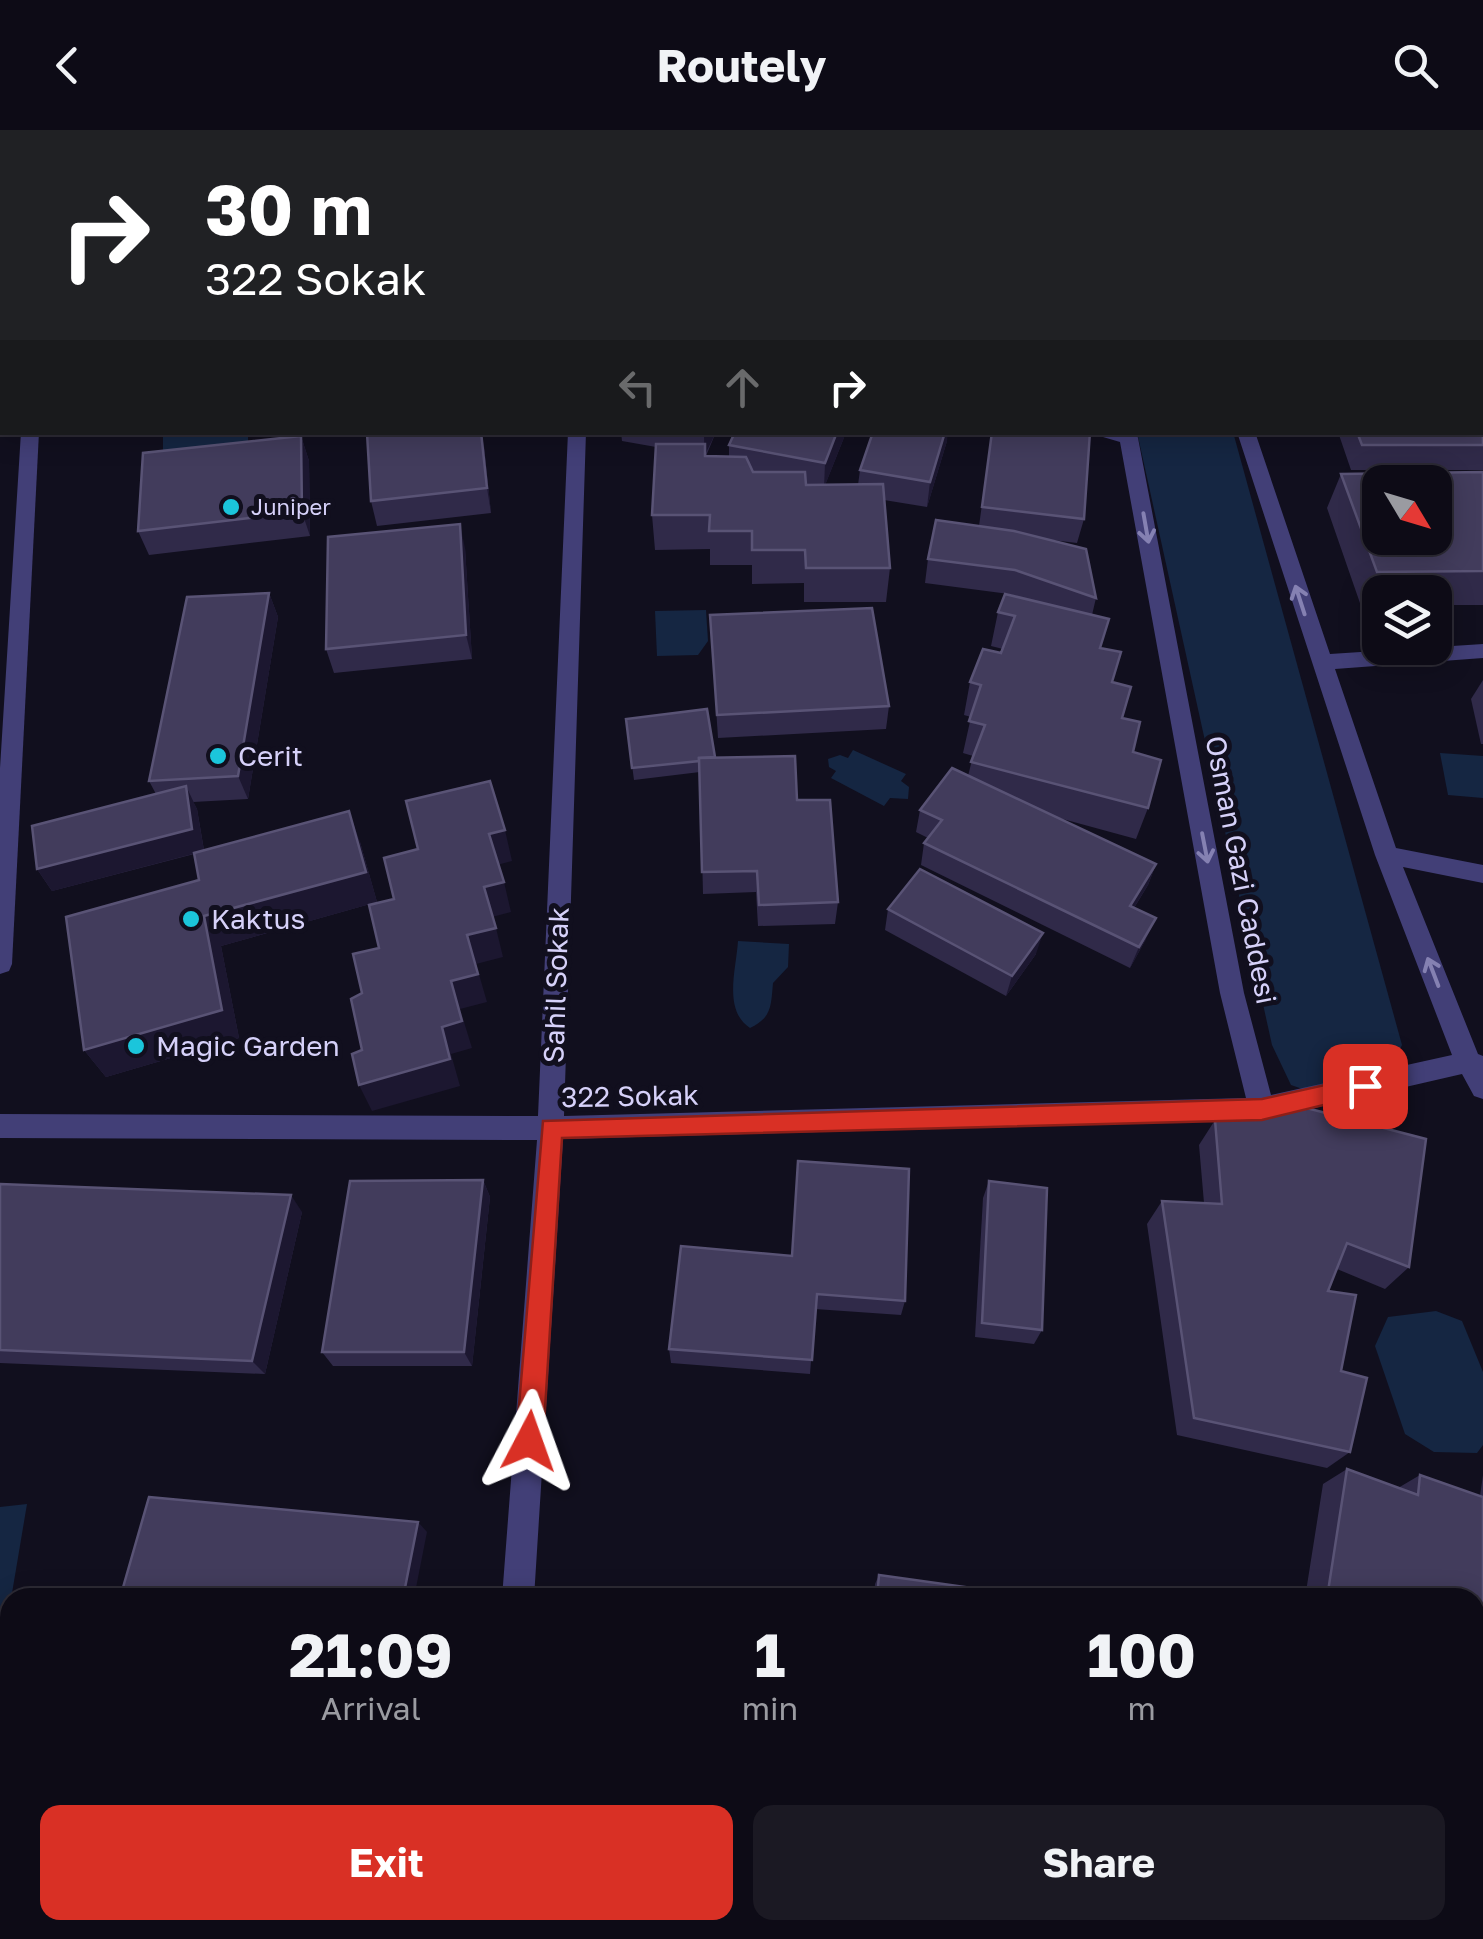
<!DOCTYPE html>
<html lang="en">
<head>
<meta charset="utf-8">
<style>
  :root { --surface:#0d0b16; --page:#1b1923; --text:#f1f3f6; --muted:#9a9ba1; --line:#2d2b35; --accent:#d93025 }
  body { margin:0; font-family:"Golos Text",sans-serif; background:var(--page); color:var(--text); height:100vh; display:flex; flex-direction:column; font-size:38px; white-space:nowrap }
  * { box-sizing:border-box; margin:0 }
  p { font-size:32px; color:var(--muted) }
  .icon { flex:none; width:55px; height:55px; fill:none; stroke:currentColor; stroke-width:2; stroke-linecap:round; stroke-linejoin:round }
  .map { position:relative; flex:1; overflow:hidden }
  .details { position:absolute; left:0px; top:1458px; width:1485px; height:352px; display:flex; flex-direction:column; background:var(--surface); border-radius:30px 30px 0 0; box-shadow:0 5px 25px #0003,0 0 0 2px var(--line) }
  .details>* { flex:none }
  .banner { position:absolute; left:0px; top:0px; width:1485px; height:305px; box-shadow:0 5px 25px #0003,0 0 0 2px var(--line); background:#202124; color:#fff; overflow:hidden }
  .needle { width:65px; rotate:128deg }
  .tools { position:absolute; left:1362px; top:335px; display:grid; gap:20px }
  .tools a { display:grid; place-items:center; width:90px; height:90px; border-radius:20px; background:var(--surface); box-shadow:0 5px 25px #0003,0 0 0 2px var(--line); font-size:50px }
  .pin { position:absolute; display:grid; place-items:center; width:85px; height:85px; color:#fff; margin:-42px; border-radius:20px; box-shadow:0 5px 15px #0006 }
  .me { position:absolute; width:110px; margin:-55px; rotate:4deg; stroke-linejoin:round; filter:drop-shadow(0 0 8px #0008) }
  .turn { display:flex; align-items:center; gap:35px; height:210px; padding:0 40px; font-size:45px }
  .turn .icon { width:130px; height:130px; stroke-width:2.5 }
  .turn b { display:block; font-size:70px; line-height:85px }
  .lanes { display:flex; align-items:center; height:95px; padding:0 40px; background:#0003; justify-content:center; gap:50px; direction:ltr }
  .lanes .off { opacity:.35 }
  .eta { display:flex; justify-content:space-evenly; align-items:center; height:170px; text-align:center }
  .eta b { font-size:60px; font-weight:700; line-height:70px }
  .cta { display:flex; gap:20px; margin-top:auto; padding:20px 40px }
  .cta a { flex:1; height:115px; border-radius:20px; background:var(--accent); color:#fff; font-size:40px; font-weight:700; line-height:115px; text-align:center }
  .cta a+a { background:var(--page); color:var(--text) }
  header { display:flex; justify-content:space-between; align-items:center; height:130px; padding:0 40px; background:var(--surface); font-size:45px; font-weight:700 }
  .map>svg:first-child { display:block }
  .water { fill:#152642 }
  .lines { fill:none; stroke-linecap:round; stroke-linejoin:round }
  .river { fill:#152642; fill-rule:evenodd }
  .minor { fill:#423f77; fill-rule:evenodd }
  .wall { fill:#302a49 }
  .shaded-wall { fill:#1c1730 }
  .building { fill:#423c5c; stroke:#595375; stroke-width:2.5; fill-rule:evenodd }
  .oneway { stroke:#8581b2 }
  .route { fill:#d93025; stroke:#8d1f18; stroke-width:2.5 }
  .poi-dot { fill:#1bc5db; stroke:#110f1e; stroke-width:4 }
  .labels { text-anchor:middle; stroke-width:10; stroke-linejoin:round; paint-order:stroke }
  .far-poi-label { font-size:22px; fill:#d6d1f9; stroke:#110f1e; text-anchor:start }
  .poi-label { font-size:28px; fill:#d6d1f9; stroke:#110f1e; text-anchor:start }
  .street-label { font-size:28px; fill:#d6d1f9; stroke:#110f1e }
</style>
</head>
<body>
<header><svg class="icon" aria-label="back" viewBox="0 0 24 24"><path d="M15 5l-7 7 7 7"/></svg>Routely<svg class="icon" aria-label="search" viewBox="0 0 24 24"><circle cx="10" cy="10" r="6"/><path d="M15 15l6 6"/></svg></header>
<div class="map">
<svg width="1483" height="1809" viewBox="0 0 1483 1809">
  <rect width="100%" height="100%" fill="#110f1e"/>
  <g class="water">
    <polygon points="163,303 248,303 248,315 163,326"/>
    <polygon points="706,480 708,511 698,525 657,526 655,481"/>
    <polygon points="853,620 906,644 901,651 909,657 908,669 890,668 884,676 831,648 836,641 829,637 828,629 840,625 848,628"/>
    <polygon points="1440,623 1483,626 1483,668 1448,665"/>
    <path d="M 738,811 L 789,814 L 788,837 L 773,853 C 771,875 772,888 750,898 C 723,880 736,841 738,811 Z"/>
    <polygon points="1436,1181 1462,1191 1483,1242 1483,1315 1477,1323 1434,1322 1405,1304 1375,1216 1388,1187"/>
    <polygon points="27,1374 9,1481 0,1482 0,1377"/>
  </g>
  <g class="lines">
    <polygon class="river" points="1137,302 1233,302 1402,915 1383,955 1337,971 1291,955 1272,915"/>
    <g class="minor">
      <polygon points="14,0 30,0 30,2 15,2"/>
      <polygon points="902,0 919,0 921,2 904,2"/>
      <polygon points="1473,0 1483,0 1483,6 1482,2"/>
      <rect x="0" y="69" width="2" height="10"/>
      <rect x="1482" y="172" width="1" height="10"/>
      <polygon points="21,302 39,302 12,834 9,841 0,844 0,638"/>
      <polygon points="568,302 586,302 564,986 1246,968 1220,863 1120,312 1086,302 1136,302 1138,308 1244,863 1271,965 1452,925 1375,725 1237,302 1255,302 1330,524 1483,514 1483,528 1335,539 1396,718 1483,735 1483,753 1403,737 1478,924 1483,926 1483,969 1474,966 1462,944 1262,990 563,1009 534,1468 502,1468 537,1010 0,1008 0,984 538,986"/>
      <polygon points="478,1800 512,1800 511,1809 477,1809"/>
    </g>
  </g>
  <g class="wall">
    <polygon points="1073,0 1270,0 1271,2 1072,2"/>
    <polygon points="1483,250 1483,340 1351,340 1338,302 1482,302"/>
    <polygon points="621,302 716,302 706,326 729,326 729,315 845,305 825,355 858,355 860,340 947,311 927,377 884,370 890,438 886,472 804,472 804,453 752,454 752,435 710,435 710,419 655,420 652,385 656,317 622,311"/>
    <polygon points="992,302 1084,389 1077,413 1052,410 1096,468 1092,485 1148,678 1136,709 1059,688 1156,734 1148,755 1134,778 1146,809 1130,838 921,735 924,713 928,708 916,702 920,680 968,646 973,626 963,623 971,587 964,585 970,552 1001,523 1003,519 991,516 998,482 1022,468 1009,464 925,453 928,429 979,396"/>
    <polygon points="301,306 309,331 310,406 149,425 138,401"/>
    <polygon points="484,316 491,383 377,396 371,371"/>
    <polygon points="1483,342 1483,475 1435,475 1435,462 1380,462 1380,476 1361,476 1327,378 1341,344"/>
    <polygon points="465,418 472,529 334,543 326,519"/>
    <polygon points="269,463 278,487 248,669 193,672 197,679 204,720 360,712 377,772 221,816 239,908 106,947 84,920 199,750 194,724 52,761 37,739 156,664 149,651"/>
    <polygon points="710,485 889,576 886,599 718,608"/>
    <polygon points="1483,550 1483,614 1481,614 1471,569"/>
    <polygon points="626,589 715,627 797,670 838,772 835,794 758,796 756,762 703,764 700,642 634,650"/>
    <polygon points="888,779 1036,824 1006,866 885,800"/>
    <polygon points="1215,990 1409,1137 1385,1159 1337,1139 1328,1161 1341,1241 1350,1322 1327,1338 1177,1305 1147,1094 1162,1071 1204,1073 1199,1015"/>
    <polygon points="483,1050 490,1067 472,1236 333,1236 322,1222"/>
    <polygon points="989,1051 1042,1200 1034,1214 975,1207 983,1068"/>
    <polygon points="0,1054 302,1082 265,1244 0,1233"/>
    <polygon points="681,1116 905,1171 901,1185 815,1179 810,1244 671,1233 669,1219"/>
    <polygon points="1347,1339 1398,1358 1420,1345 1480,1366 1483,1345 1483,1526 1475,1528 1475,1468 1305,1468 1323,1354"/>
    <polygon points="879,1445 987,1468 874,1468 875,1454"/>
    <polygon points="1415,1800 1475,1800 1483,1809 1417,1809"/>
  </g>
  <g class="shaded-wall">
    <polygon points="80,0 138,0 139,2 81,2"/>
    <polygon points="481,302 484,316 491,383 487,358"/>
    <polygon points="704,302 716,302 705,325 705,361"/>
    <polygon points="837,302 845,302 845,305 824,358 825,333"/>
    <polygon points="945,302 948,302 947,311 927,377 930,352"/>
    <polygon points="301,306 309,331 310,406 302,382"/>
    <polygon points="460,394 465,418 472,529 466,505"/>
    <polygon points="269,463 278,487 248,669 238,646"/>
    <polygon points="186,656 197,679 204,721 52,761 37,739"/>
    <polygon points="349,681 360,712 377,772 221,816 239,908 106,947 84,920 204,786"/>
    <polygon points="505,700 512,731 497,735 489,704"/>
    <polygon points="1156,734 1148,755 1122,797 1130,776"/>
    <polygon points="504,752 511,782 492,787 484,757"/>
    <polygon points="1156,788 1146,809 1130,838 1139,817"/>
    <polygon points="496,798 503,827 476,834 487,872 460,879 472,918 451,924 460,956 372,981 359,955 442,897 451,851 467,805"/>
    <polygon points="1043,803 1036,824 1006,866 1012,846"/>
    <polygon points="483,1050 490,1067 472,1236 464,1222"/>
    <polygon points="291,1065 302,1082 265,1244 252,1231"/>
    <polygon points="418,1392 427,1402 414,1468 403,1468"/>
    <polygon points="0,1702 10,1718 10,1759 3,1759 0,1755"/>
    <polygon points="361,1800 378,1800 376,1809 360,1809"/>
  </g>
  <g class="building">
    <polygon points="415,0 533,0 533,2 400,2"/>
    <polygon points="707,0 835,0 835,1 826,2 709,2"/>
    <rect x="1073" y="0" width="76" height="2"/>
    <polygon points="1196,0 1270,0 1271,2 1197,2"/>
    <polygon points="1298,0 1410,0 1411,2 1299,2"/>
    <polygon points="1482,250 1483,315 1362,315 1357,302 1482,302"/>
    <polygon points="481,302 487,358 371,371 367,303"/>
    <polygon points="735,302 837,302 825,333 729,315"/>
    <polygon points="873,302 945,302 930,352 860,340"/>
    <polygon points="992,302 1090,302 1084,389 982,377"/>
    <polygon points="301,306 302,382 138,401 143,323"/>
    <polygon points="656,314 705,314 705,326 746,327 753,342 805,342 806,355 883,354 890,438 806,438 805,420 752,420 752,401 709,401 710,385 652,385"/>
    <path d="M 1483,342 L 1483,441 L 1377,442 L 1341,344 ZM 1380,352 L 1435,352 L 1435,408 L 1380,408 Z"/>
    <polygon points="936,390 1014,401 1086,419 1096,468 1015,440 928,429"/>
    <polygon points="460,394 466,505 326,519 328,407"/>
    <polygon points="269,463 238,646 149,651 187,467"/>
    <polygon points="1005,464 1109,489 1100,518 1121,522 1112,552 1131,557 1122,588 1140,592 1133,622 1161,630 1148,678 971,632 985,595 969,591 981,555 970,552 983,519 1001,523 1015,486 998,482"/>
    <polygon points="872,478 889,576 717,585 710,485"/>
    <polygon points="707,579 715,627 699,628 699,631 632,638 626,589"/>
    <polygon points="795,626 797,670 830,670 838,772 759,775 757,741 702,742 699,628"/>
    <polygon points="952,638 1156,734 1130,776 1156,788 1139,817 924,713 942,690 920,680"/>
    <polygon points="490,651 505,700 489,704 504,752 484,757 496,798 467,805 478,844 451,851 462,891 442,897 450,929 359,955 352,924 362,920 351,869 362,863 353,824 379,818 369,775 394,769 384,728 418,719 406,671"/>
    <polygon points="186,656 192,699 37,739 32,696"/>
    <polygon points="349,681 366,742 204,786 222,880 84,920 66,787 199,750 194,723"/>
    <polygon points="920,739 1043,803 1012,846 888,779"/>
    <polygon points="1295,975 1426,1009 1409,1137 1347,1113 1328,1161 1356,1165 1341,1241 1367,1248 1350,1322 1194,1288 1162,1071 1222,1074 1215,990 1256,989"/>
    <polygon points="798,1031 909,1039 905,1171 817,1164 812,1230 669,1219 681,1116 792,1126"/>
    <polygon points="483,1050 464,1222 322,1222 350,1051"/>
    <polygon points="989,1051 1047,1058 1042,1200 982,1193"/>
    <polygon points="0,1054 291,1065 252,1231 0,1220"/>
    <polygon points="1347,1339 1418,1365 1420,1345 1483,1367 1483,1513 1475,1510 1475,1468 1327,1468"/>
    <polygon points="149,1367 418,1392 403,1468 120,1468"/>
    <polygon points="879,1445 987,1460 987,1468 877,1468"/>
    <polygon points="1483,1583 1483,1809 1448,1809 1446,1800 1475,1800 1475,1584"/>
    <polygon points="204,1800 361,1800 360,1809 273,1809"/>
    <polygon points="798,1800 1307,1800 1310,1809 798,1809"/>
  </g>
  <defs><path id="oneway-shaft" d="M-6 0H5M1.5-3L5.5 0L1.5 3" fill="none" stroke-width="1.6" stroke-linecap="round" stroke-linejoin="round" transform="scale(2.5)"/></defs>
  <g class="oneway">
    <use href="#oneway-shaft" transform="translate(1146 398) rotate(80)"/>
    <use href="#oneway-shaft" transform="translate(1300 470) rotate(-108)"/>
    <use href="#oneway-shaft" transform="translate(1205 718) rotate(79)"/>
    <use href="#oneway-shaft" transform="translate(1433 842) rotate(-111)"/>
  </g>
  <polygon class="route" points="1365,946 1373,949 1377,956 1373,963 1262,990 562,1008 543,1311 539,1320 529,1324 520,1320 516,1311 543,991 1262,969"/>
  <g class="poi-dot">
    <circle cx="231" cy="377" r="10"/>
    <circle cx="218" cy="626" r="10"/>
    <circle cx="191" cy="789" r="10"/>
    <circle cx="136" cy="916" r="10"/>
  </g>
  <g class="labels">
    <g class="far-poi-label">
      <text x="251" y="385">Juniper</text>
    </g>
    <g class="poi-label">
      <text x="238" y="636">Cerit</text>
      <text x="211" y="799">Kaktus</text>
      <text x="156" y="926">Magic Garden</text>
    </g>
    <g class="street-label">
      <text transform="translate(1241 740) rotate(79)" y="10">Osman Gazi Caddesi</text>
      <text transform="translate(556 855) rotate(-88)" y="10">Sahil Sokak</text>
      <text transform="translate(630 966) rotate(-1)" y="10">322 Sokak</text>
    </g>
  </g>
</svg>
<div class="tools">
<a><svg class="needle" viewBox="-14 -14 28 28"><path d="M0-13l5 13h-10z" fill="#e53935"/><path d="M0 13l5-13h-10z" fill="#9a9ba1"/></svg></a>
<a><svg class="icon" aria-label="layers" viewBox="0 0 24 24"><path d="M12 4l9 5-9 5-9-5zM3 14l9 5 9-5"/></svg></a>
</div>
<div class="pin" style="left:1365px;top:956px;background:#d93025"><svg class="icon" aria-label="arrive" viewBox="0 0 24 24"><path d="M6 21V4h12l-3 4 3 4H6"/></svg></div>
<svg class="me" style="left:529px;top:1311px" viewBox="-20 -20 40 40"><path d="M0-17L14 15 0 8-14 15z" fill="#d93025" stroke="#fff" stroke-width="4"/></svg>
<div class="banner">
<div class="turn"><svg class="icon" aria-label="right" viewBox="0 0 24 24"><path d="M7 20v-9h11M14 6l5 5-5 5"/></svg><div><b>30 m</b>322 Sokak</div></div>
<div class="lanes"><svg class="icon off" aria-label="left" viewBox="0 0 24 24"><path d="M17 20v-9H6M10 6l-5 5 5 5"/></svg><svg class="icon off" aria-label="ahead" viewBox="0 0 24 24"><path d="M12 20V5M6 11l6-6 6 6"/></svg><svg class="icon" aria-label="right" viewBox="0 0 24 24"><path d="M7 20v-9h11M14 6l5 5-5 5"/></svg></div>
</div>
<section class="details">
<div class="eta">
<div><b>21:09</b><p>Arrival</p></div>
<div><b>1</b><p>min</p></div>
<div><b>100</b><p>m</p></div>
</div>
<div class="cta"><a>Exit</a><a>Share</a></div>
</section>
</div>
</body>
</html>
